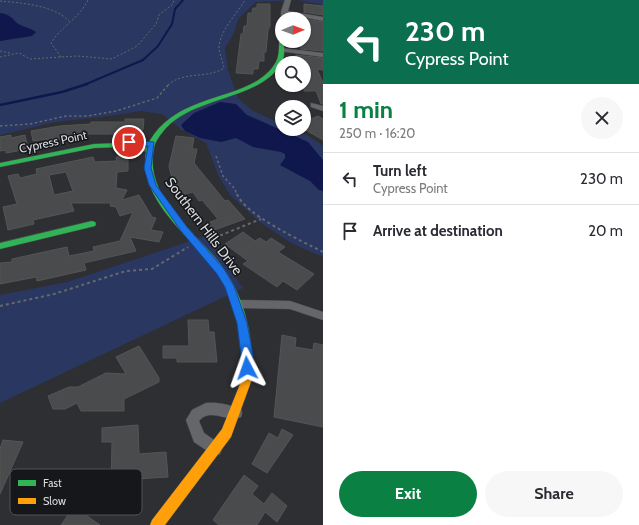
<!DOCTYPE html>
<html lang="en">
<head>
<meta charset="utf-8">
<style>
  :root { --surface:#fff; --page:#f7f7f7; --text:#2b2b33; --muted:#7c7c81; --line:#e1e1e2; --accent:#0b8043 }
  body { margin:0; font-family:Cabin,sans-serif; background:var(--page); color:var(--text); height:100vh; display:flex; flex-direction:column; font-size:15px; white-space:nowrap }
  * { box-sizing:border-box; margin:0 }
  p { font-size:13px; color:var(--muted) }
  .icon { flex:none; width:22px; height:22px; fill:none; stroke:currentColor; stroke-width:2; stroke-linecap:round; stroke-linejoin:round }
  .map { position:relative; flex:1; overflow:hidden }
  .panel { display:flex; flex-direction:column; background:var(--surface); width:316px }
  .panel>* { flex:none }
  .banner { background:#0b6e4f; color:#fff; overflow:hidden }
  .needle { width:26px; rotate:89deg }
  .fabs { position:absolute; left:275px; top:12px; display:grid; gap:8px }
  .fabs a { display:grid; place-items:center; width:36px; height:36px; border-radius:50%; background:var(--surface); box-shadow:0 1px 3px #0004; font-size:20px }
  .pin { position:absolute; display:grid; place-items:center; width:34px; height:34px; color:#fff; margin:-17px; border:2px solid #fff; border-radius:50%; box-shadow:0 1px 4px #0007 }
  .me { position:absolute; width:44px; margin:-22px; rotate:356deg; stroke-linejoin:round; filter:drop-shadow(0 0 3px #0008) }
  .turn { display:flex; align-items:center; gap:14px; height:84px; padding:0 16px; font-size:18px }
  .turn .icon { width:52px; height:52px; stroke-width:2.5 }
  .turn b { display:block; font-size:28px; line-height:34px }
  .round { display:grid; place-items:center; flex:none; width:42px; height:42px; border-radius:21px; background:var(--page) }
  .overview { display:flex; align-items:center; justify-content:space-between; height:68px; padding:0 16px }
  h1 { font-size:24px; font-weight:700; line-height:30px; color:var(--accent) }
  .action { display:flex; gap:8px; margin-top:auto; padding:8px 16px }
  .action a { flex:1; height:46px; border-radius:24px; background:var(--accent); color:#fff; font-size:16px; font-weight:700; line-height:46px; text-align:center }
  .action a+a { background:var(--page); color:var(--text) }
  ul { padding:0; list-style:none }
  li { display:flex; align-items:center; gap:12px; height:52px; padding:0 16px; border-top:1px solid var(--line) }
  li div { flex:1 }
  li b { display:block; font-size:15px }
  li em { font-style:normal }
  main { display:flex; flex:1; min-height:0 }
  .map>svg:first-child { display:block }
  .green { fill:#2a3761 }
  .water { fill:#0f174c }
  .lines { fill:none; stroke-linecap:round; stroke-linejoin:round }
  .stream-far1 { stroke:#0f174c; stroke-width:2 }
  .stream { stroke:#0f174c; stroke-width:2.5 }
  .building { fill:#4a4b4c; stroke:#545555; fill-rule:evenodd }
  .street-casing { stroke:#494b4e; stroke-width:1 }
  .fast-casing { stroke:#494b4e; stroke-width:1 }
  .slow-casing { stroke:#494b4e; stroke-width:1 }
  .path-far2 { stroke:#67686a; stroke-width:1; stroke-dasharray:2 2; stroke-linecap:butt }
  .path-far1 { stroke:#67686a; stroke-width:1.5; stroke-dasharray:2.5 2.5; stroke-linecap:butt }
  .path { stroke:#67686a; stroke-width:2; stroke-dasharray:3 3; stroke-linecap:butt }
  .street { fill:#656669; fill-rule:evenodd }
  .fast { fill:#30b455; fill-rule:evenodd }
  .slow { fill:#ff9f0a; fill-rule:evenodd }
  .route { fill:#1a73e8; stroke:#114b97 }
  .labels { text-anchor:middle; stroke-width:3; stroke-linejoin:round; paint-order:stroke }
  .far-street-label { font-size:12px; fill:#d9dbdf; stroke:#15171a }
  .street-label { font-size:14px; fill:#d9dbdf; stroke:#15171a }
  .key { fill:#15171a; stroke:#505255; stroke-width:1 }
  .key-label { font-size:11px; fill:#d9dbdf }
</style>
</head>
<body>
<main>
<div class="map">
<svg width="323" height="525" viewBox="0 0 323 525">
  <rect width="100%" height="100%" fill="#2e2f33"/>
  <g class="green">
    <path d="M 0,0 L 323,0 L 323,5 L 298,0 L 256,2 L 239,18 L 233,35 L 225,48 L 228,70 L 238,98 L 253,111 L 282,124 L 282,129 C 299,129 310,136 323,146 L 323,257 L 293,244 L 262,224 L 230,195 L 218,175 L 206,143 L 182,130 L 162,114 L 141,111 L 110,116 L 56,122 L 0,135 Z"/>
    <polygon points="205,236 243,288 0,403 0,295 67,282"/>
  </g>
  <g class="water">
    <path d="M 0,13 C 9,14 11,17 17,23 C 22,27 31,28 36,32 L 32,36 L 0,41 Z"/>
    <polygon points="220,102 236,104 247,115 308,142 323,160 323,191 319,190 310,181 280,165 285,158 285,154 281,152 253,147 236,138 221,142 200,138 185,131 181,125 194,113"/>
  </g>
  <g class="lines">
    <polyline class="stream-far1" points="84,85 143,60 158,46 172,24 175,9 183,0"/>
    <polyline class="stream" points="0,105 62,92 87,84"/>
  </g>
  <g class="building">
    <polygon points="257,4 270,4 270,26 268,30 266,52 264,52 264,61 259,61 258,69 253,69 253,74 236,73 241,34 243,34 244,26 247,26 248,13 252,13 253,8 257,8"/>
    <polygon points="304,4 323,6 323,15 304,12"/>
    <polygon points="304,19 323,22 323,51 300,49 304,42"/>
    <polygon points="296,55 323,58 323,70 317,69 323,83 323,104 321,104 316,91 304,91 304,63 292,63"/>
    <polygon points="304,116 309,120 318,116 323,119 323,140 304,129"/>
    <polygon points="125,119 144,119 143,130 138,130 137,134 81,134 81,137 57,139 58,143 49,144 48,139 33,141 31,131 60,126 91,124 91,122 125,122"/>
    <polygon points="11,135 11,138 25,135 28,149 6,153 6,150 0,151 0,137"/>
    <polygon points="176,136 194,138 192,149 197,149 194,163 225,201 228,200 245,219 214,230 208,223 218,219 202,200 199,201 193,192 181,195 174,186 169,166"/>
    <path d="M 128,156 L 128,171 L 117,172 L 116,188 L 127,190 L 122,200 L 139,195 L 152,217 L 156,218 L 151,230 L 163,232 L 159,242 L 130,237 L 136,251 L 84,263 L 86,270 L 37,281 L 36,277 L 0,284 L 0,263 L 12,262 L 12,259 L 67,247 L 69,256 L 94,251 L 93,247 L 120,241 L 133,212 L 120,216 L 116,207 L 110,206 L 111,203 L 71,203 L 74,211 L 33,220 L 34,224 L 8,230 L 3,207 L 17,204 L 8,176 L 18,174 L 20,178 L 37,174 L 36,169 L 93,157 L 95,162 L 117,161 L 116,157 ZM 66,172 L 73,191 L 54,195 L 49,175 Z"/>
    <polygon points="243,232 255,241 260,238 266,242 271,238 285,247 278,252 314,274 297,290 283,281 277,287 243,264 248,261 225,244"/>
    <polygon points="188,320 208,320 209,332 214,332 217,362 177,362 177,358 163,358 163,346 189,346"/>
    <polygon points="282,335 296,338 295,347 313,350 314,343 323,345 323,427 274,417"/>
    <polygon points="139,346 159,378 159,382 124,399 124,411 81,411 77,403 65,409 53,409 48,396 69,387 78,387 106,373 126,374 116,357"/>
    <polygon points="138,425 139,454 166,452 168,477 135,479 135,491 111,492 112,442 102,442 102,428"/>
    <polygon points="282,429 293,435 267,473 252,464 269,433 278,438"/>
    <polygon points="3,440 23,442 0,494 0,449"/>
    <polygon points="244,475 258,486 252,494 264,504 272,493 287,506 277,522 265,512 257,525 219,525 213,520"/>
    <polygon points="80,511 100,525 61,525 70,512"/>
  </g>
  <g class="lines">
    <defs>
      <g id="street">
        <polygon points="285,0 291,0 288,11 323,17 323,21 287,14 286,19 281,20 281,12"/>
        <polygon points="281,48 323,53 323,57 279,51 279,49"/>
        <polygon points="311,103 323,106 323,111 311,107"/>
        <polygon points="115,144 150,148 154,150 150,152 118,148 115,148"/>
        <polygon points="237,300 290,301 323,312 323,320 290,309 237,308 233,307 232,304 233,301"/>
        <path d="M 206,403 C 218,402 230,405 241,409 L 242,413 L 241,417 C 226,423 211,407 199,421 L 204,433 L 220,444 L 222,449 L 220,454 L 215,456 L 194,442 L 186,420 L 192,410 Z"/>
      </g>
      <g id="fast">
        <path d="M 282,33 L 282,41 L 284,41 C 284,48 285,56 282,62 C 262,100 197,95 166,128 C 161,134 155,141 154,148 C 143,199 199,233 224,269 C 246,301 254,341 252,379 L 251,382 L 247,384 L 243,382 L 242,379 C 243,347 239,314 224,285 C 200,239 134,205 147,146 L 94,148 L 0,167 L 0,163 L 94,144 L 149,142 C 179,89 253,103 276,62 C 280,54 279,44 279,35 Z"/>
        <polygon points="92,221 95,222 96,224 95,226 0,249 0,243"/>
      </g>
      <polygon id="slow" points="247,374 251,376 252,379 231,437 165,525 150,525 152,520 222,429 242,379 243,376"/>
    </defs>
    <use href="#street" class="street-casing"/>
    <use href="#fast" class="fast-casing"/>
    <use href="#slow" class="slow-casing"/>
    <g class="path-far2">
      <path d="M 0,1 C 21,3 54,5 69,21"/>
      <polyline points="0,51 10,53"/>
      <polyline points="0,57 19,53 30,59 77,56 112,59 137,46 156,24 159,15 173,4 174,0"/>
      <path d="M 61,57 L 51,43 C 61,27 80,17 88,0"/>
      <path d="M 168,85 C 183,71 208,79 224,68 C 223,61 219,54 219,47 C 220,30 237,14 245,0"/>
    </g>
    <g class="path-far1">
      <polyline points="0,126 30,124 66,116 87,116 116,111 157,98 169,84"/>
      <polyline points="216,156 223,176 235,189 237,195"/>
    </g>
    <g class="path">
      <path d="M 237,194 C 245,215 302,241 323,252"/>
      <polyline points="209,240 261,219"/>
      <polyline points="0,306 54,294 126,271 152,269 188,247"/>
    </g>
    <use href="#street" class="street"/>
    <use href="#fast" class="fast"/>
    <use href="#slow" class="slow"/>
  </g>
  <polygon class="route" points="129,140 154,142 151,168 156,185 187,227 224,269 234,286 247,323 253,355 251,371 243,371 237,323 225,287 217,274 181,231 149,185 144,168 148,146 126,143 126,141"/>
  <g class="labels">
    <g class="far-street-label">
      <text transform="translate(53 142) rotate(-12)" y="4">Cypress Point</text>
    </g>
    <g class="street-label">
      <text transform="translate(204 226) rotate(53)" y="5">Southern Hills Drive</text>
    </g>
  </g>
  <rect x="10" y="469" width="132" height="46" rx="6" class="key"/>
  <rect x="18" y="480" width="18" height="6" fill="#30b455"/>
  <rect x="18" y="498" width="18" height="6" fill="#ff9f0a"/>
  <g class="key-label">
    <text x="43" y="487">Fast</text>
    <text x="43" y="505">Slow</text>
  </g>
</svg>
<div class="fabs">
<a><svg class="needle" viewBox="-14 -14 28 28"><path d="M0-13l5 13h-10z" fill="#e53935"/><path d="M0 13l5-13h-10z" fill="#7c7c81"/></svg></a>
<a><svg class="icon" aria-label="search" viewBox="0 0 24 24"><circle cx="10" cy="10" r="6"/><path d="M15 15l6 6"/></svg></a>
<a><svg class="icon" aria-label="layers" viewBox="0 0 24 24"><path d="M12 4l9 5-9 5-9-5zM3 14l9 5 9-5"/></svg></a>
</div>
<div class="pin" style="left:129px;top:142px;background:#d93025"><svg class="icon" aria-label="arrive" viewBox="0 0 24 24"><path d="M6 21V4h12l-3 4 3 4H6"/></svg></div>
<svg class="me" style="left:247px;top:368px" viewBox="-20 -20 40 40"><path d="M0-17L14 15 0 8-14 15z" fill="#1a73e8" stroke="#fff" stroke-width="4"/></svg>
</div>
<section class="panel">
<div class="banner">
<div class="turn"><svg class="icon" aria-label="left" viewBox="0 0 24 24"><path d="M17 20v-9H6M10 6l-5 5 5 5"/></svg><div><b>230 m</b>Cypress Point</div></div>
</div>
<div class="overview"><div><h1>1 min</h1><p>250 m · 16:20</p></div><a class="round"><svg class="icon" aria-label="close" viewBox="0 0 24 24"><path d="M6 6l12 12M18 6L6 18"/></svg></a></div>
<ul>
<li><svg class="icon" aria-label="left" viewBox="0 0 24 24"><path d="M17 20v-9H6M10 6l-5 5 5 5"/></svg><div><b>Turn left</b><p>Cypress Point</p></div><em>230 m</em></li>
<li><svg class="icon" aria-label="arrive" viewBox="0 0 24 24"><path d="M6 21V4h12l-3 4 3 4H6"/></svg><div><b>Arrive at destination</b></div><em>20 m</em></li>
</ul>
<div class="action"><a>Exit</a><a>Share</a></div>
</section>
</main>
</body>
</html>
